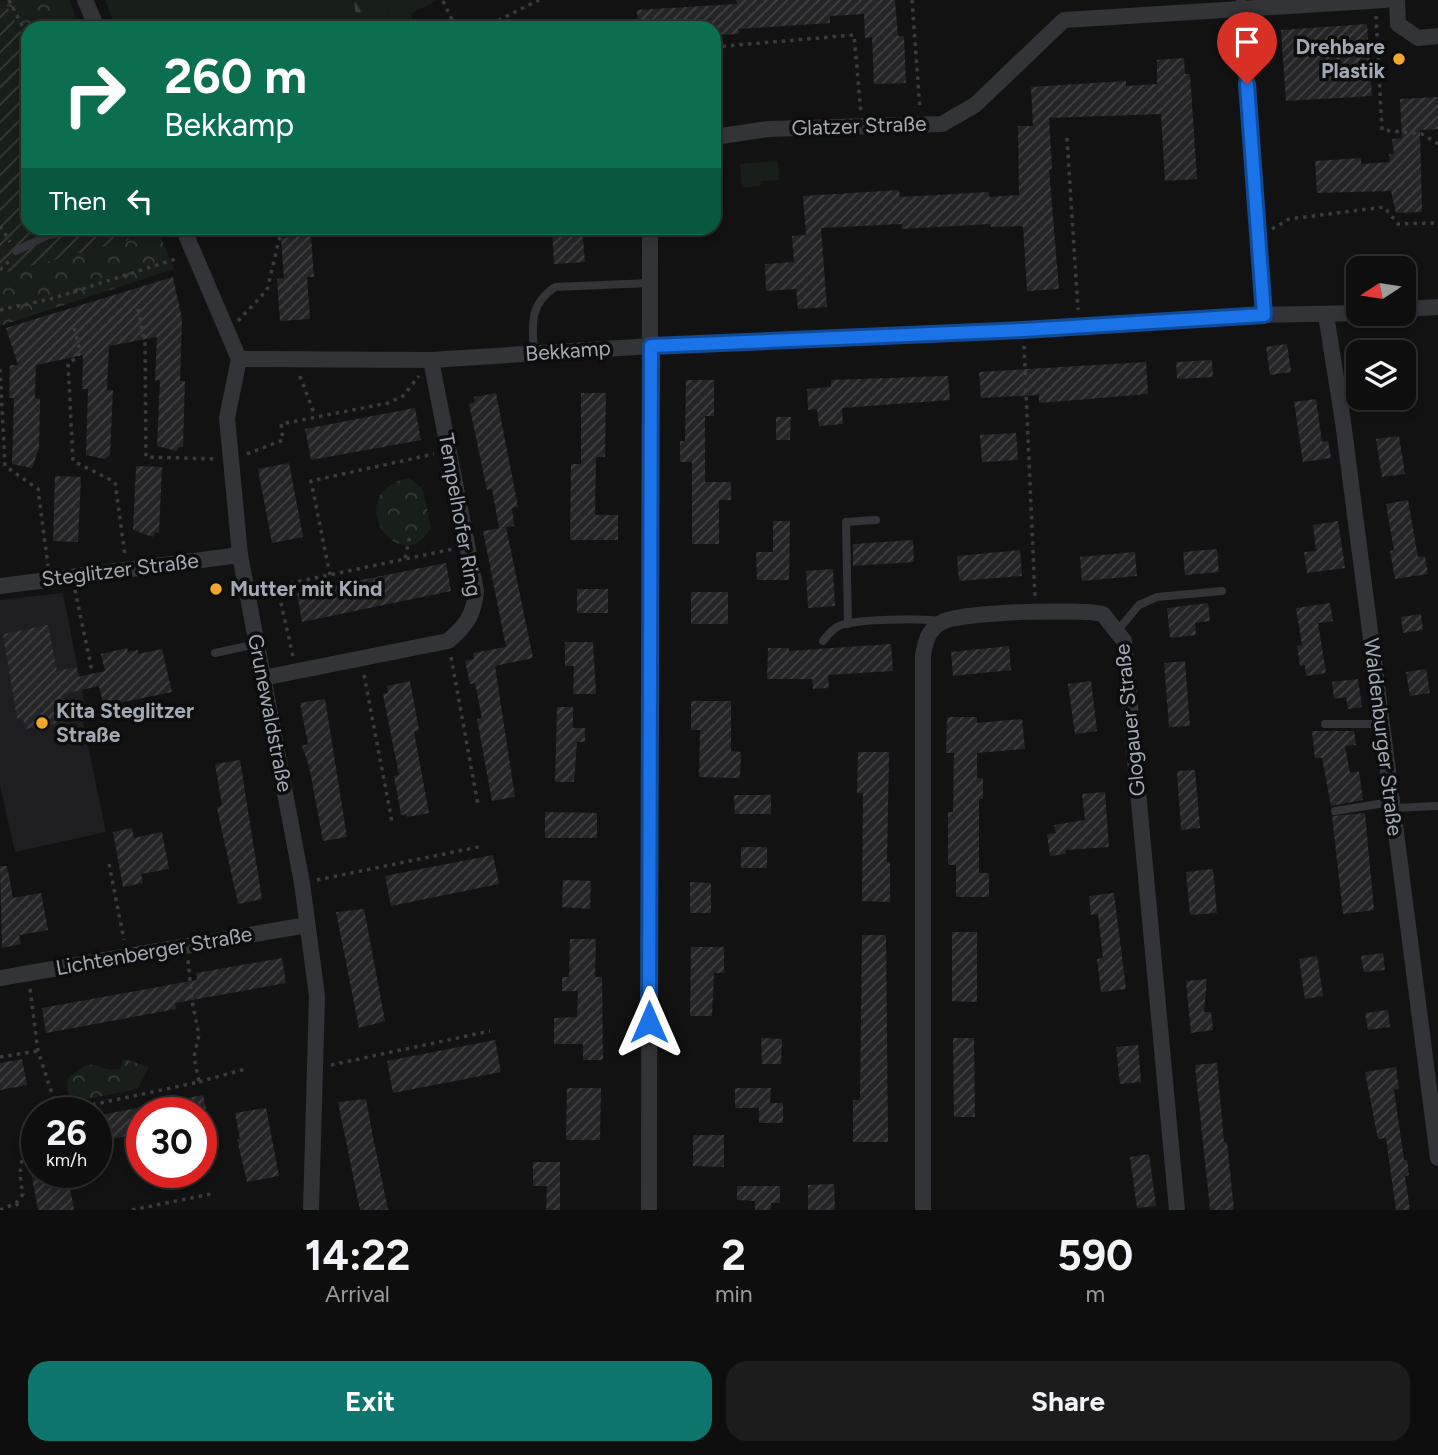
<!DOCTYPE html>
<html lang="en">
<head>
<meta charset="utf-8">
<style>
  :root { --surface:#0e0e0e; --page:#1c1c1c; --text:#f1f3f6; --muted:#9b9c9e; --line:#2e2e2e; --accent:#0f766e }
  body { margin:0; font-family:Figtree,sans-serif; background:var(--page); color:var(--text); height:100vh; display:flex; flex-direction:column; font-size:26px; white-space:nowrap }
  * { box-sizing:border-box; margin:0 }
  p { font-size:23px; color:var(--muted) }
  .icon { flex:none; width:38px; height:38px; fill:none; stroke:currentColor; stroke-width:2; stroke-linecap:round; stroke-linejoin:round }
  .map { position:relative; height:1210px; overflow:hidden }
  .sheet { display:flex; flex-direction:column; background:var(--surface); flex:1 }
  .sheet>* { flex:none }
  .hud { position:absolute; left:21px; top:21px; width:700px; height:214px; border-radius:21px; box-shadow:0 4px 10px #0003,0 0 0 2px var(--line); background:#0b6e4f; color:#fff; overflow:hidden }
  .needle { width:46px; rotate:258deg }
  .tools { position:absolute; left:1346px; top:256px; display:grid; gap:14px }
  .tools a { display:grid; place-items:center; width:70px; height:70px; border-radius:14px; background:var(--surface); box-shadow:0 4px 10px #0003,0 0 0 2px var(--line); font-size:35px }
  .speed { position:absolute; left:21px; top:1097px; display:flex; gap:14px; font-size:35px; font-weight:700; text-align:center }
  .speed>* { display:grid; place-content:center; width:91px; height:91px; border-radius:50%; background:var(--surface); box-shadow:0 4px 10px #0003,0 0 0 2px var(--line); line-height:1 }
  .speed small { font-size:18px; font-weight:400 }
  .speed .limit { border:10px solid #d22; background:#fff; color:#111 }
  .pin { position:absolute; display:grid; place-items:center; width:60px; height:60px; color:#fff; margin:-72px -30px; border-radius:50% 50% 50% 0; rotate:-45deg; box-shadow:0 0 7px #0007 }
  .pin .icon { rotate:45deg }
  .me { position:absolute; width:77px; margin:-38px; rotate:0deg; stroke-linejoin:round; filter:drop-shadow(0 0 5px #0008) }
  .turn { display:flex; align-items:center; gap:24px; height:147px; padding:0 28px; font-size:32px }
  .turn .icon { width:91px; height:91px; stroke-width:2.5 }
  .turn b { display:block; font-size:49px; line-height:60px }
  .then { display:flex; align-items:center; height:66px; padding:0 28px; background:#0003; gap:14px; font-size:26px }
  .eta { display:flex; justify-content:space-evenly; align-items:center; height:119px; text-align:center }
  .eta b { font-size:42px; font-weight:700; line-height:49px }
  .action { display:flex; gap:14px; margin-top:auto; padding:14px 28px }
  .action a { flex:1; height:80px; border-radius:21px; background:var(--accent); color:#fff; font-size:28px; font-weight:700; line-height:80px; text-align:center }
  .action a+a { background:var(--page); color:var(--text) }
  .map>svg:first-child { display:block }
  .built { fill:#1e1e20 }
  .grass { fill:#181e19 }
  .forest { fill:url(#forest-firs) }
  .park { fill:url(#park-crowns) }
  .garden { fill:url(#garden-furrows) }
  .building { fill:url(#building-hatch) }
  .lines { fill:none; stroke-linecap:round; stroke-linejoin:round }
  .path { stroke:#393b3f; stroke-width:3.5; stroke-dasharray:3.5 5; stroke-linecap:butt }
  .service { stroke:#333438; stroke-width:8 }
  .minor { stroke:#333438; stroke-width:16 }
  .route-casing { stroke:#114b97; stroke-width:18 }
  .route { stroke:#1a73e8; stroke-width:12 }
  .poi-dot { fill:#f2a72b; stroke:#0d0d0e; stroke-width:2.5 }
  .labels { text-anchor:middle; stroke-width:7; stroke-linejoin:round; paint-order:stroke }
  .poi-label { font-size:21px; font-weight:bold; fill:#a3a9b4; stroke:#0d0d0e; text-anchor:start }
  .street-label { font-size:21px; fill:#a3a9b4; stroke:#0d0d0e }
</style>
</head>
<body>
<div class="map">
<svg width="1438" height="1210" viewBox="0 0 1438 1210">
  <defs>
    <pattern id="forest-firs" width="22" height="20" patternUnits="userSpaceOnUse" patternTransform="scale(1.75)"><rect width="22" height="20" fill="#181e19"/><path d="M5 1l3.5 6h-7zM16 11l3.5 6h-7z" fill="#363c38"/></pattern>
    <pattern id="park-crowns" width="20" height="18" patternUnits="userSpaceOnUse" patternTransform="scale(1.75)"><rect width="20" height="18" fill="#181e19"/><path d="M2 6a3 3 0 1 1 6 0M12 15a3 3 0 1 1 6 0" fill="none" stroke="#363c38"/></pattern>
    <pattern id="garden-furrows" width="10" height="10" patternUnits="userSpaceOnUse" patternTransform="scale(1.75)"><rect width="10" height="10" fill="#181e19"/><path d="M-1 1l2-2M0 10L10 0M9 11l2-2" fill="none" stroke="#363c38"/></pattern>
    <pattern id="building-hatch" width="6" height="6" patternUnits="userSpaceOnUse" patternTransform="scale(1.75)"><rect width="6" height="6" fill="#252527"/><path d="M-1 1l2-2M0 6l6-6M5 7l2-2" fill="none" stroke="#424244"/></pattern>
  </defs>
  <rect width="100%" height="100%" fill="#121213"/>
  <polygon class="built" points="63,593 87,715 82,717 106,832 15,852 0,785 0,600"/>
  <g class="grass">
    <polygon points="105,0 354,0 357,28 116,28"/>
    <polygon points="386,0 437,0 411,14 415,28 390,28"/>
    <polygon points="778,161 779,180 761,181 760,186 742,188 740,164"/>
  </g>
  <polygon class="forest" points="354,0 386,0 390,28 357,28"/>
  <g class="park">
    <polygon points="4,0 69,0 80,28 28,28 28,46"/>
    <polygon points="122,228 157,228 174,269 0,326 0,274 129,240"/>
    <path d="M 409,478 L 423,489 L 431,529 C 426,534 421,542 415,544 C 382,555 350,490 409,478 Z"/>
    <path d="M 124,1059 L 149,1067 L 137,1089 L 72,1102 L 67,1089 L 68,1078 C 100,1051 92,1074 120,1069 Z"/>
  </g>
  <polygon class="garden" points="4,0 28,46 28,228 122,228 129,240 0,274 0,1"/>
  <g class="building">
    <polygon points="736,0 895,0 898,36 904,36 906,83 874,84 872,37 865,38 864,14 830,16 830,23 738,29 739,34 714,35 714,28 638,28 637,10 737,4"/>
    <polygon points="1367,24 1372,96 1286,101 1281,30"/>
    <polygon points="1184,58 1185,74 1190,74 1197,179 1165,181 1161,114 1049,118 1052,169 1049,170 1059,289 1027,291 1023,226 991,227 990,224 902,229 902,224 821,228 827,307 798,309 796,289 766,291 765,264 794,262 792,236 806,235 803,196 899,190 900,197 989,192 989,197 1019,195 1018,126 1033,126 1031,87 1126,81 1126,86 1157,84 1157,60"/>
    <polygon points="1438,97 1438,129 1420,130 1422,212 1396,213 1391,191 1317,193 1315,161 1361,158 1361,164 1390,162 1389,154 1394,154 1392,139 1402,138 1400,99"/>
    <polygon points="552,228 582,228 585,262 554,264"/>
    <polygon points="311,236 314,277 307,277 310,319 280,321 277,279 284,278 281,238"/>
    <polygon points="173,277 182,319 180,381 185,381 183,447 179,447 177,451 157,446 160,381 155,380 157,337 109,346 107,390 113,390 110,455 105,459 86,455 88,389 82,389 83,355 36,365 35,398 40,399 39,448 32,468 12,464 14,398 9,398 10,365 18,365 6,328"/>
    <polygon points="1287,344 1291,372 1270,375 1266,347"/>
    <polygon points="1212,360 1213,377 1177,379 1176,362"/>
    <polygon points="1146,362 1148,394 1039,403 1039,395 981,398 979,372"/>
    <polygon points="948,376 950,400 842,408 843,424 819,426 817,409 808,410 807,389 831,387 831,380"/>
    <polygon points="686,380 714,380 714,416 705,416 705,482 731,482 731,500 719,500 719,544 692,544 692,462 680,462 680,441 685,441"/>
    <polygon points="496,393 518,507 512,508 514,526 499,528 492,489 487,490 469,404 475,402 474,397"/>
    <polygon points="581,393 606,393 605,457 596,457 595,515 618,515 618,540 570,540 571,464 581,464"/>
    <polygon points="1365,397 1408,397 1408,406 1367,412"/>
    <polygon points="1316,399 1322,442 1328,441 1331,458 1303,462 1294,402"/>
    <polygon points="415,408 421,440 311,460 305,429"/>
    <polygon points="776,417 791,417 790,440 776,440"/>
    <polygon points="1016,433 1018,460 982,462 980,435"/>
    <polygon points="1399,436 1405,474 1382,477 1376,439"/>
    <polygon points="289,463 303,537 272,543 258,469"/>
    <polygon points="136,466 162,467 159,533 155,532 153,537 133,530"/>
    <polygon points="55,476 81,477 78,542 53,541"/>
    <polygon points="1408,500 1418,557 1425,556 1428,574 1395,579 1390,551 1394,550 1386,504"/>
    <polygon points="773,521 790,521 789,580 757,580 756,552 773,552"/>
    <polygon points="1338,521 1345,568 1307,573 1304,552 1316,551 1313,525"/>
    <polygon points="506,527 533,658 495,666 515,797 492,801 477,719 482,718 475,683 470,684 465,661 474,659 473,653 506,647 483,531"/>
    <polygon points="913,540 914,562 853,566 853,544"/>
    <polygon points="1217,549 1219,572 1185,575 1183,552"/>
    <polygon points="1020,550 1022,576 959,581 957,556"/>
    <polygon points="1135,552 1137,576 1082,581 1080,557"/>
    <polygon points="446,563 451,591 302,622 297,593"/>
    <polygon points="833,569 835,606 808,608 806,571"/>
    <rect x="577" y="589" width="31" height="24"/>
    <rect x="691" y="592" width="37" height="32"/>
    <polygon points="1208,603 1210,621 1195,623 1196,635 1170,638 1167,608"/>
    <polygon points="1330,603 1333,621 1318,623 1326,673 1306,676 1305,665 1300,666 1297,646 1302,645 1296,608"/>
    <polygon points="1421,614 1423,630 1403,633 1401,617"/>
    <polygon points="48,625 57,671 76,667 78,677 105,671 101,654 127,648 128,652 138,650 138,654 162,649 172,692 104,706 99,686 63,694 66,710 60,711 63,722 25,729 23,718 17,719 3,634"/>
    <polygon points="565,642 593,642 596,694 573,694 574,666 565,666"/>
    <polygon points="891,644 893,671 828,675 829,688 813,689 812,679 767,679 768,648 789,648 789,651"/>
    <polygon points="1009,646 1011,670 953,676 951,652"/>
    <polygon points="1185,661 1190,726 1169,727 1164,663"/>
    <polygon points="1426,669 1430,693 1410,696 1406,672"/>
    <polygon points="1358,679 1362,707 1348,709 1346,697 1334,699 1332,682"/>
    <polygon points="410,681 419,730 414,732 429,813 407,817 406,814 401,815 397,792 394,776 399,775 383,694 388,693 387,686"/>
    <polygon points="1091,681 1097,731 1075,734 1068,684"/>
    <polygon points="325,699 347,837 323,841 309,766 302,746 308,744 300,703"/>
    <polygon points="691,701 731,701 731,751 741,752 740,778 699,777 700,730 691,730"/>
    <polygon points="557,707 573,707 573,728 585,728 585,742 577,742 574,782 555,782"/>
    <polygon points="947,717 977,717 977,723 1022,719 1025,749 977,753 977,778 983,778 983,799 979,799 979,873 989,873 989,897 956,897 956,865 948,865 948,812 953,812 954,753 946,753"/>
    <polygon points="1312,731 1354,731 1356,745 1345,746 1350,773 1359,771 1363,800 1331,806 1322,758 1315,758"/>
    <polygon points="858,752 889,752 887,862 890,862 890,902 862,901 863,793 857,793"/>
    <polygon points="240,760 262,899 238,904 217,808 222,805 215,764"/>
    <polygon points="1195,770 1200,828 1181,830 1177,771"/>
    <polygon points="1105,792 1109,847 1066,850 1066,854 1050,856 1047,834 1056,833 1054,825 1085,820 1082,794"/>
    <polygon points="734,795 771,795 771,814 735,814"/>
    <polygon points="545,812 597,813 597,838 545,838"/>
    <polygon points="1365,813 1374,910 1343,914 1332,816"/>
    <polygon points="132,828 134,838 162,832 169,869 141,874 143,883 123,887 113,832"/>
    <rect x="741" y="847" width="26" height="21"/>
    <polygon points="493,855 499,884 391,906 385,876"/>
    <polygon points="0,866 7,866 13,898 41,893 48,930 19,935 21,944 2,948"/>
    <polygon points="1213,869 1217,913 1190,915 1186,872"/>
    <polygon points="563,880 591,881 590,909 562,907"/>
    <polygon points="690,882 711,883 711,913 690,913"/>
    <polygon points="1114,893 1126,989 1101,992 1097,959 1103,958 1098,914 1091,915 1089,896"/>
    <polygon points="364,909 385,1021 359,1028 336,912"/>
    <polygon points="952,932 977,932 977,1002 952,1001"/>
    <polygon points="862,935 886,935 888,1142 853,1142 853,1100 860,1100"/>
    <polygon points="570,939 596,939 595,977 602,977 603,1060 583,1060 583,1044 554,1044 554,1018 577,1017 578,991 562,991 562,977 569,977"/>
    <polygon points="691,947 724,947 724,973 714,973 712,1016 690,1016"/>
    <polygon points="1383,953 1385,970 1364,972 1361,956"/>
    <polygon points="1317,956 1323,996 1305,999 1299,959"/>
    <polygon points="282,958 286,983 175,1003 176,1009 46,1033 42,1008 197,980 196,973"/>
    <polygon points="1207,979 1204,1012 1211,1012 1213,1030 1191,1033 1186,981"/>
    <polygon points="1388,1010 1390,1027 1368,1030 1365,1013"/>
    <polygon points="761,1038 782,1039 781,1064 762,1064"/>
    <polygon points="953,1038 974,1038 975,1117 954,1117"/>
    <polygon points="495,1040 501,1072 393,1093 387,1061"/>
    <polygon points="1138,1045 1141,1082 1120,1084 1116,1047"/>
    <polygon points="22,1059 27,1085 0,1090 0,1063"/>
    <polygon points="1217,1063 1224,1142 1227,1142 1234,1210 1210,1210 1195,1065"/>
    <polygon points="1396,1067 1399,1089 1394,1090 1404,1160 1407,1160 1409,1175 1405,1176 1410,1210 1396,1210 1386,1138 1378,1139 1365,1072"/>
    <polygon points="567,1088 601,1088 600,1140 566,1140"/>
    <polygon points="735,1088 771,1088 770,1103 783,1103 783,1123 759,1123 759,1108 735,1108"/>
    <polygon points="203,1095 207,1113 147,1113 146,1106"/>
    <polygon points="366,1099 373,1137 388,1210 360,1210 338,1102"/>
    <polygon points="142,1107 142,1133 96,1142 96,1116"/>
    <polygon points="266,1108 279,1176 247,1182 237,1139 240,1139 235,1113"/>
    <polygon points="693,1135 724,1135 724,1167 693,1166"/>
    <polygon points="1149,1154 1156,1206 1137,1208 1130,1157"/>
    <polygon points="533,1162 560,1162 560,1210 546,1210 547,1186 533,1186"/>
    <polygon points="31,1172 67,1172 74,1210 38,1210"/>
    <polygon points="834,1184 835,1210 808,1210 808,1185"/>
    <polygon points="737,1186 780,1186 780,1203 771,1203 771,1210 755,1210 755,1201 737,1200"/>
  </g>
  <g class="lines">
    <g class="path">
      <polyline points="9,0 28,37"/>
      <polyline points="912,0 920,110"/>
      <polyline points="443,1 456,28"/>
      <polyline points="1376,16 1382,130 1422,134 1438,144"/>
      <polyline points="483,28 539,0"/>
      <polyline points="714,47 854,35 861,113"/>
      <polyline points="1067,138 1078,310"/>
      <polyline points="0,226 10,242"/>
      <polyline points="1272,229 1289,219 1384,207 1398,224 1438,223"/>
      <polyline points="0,270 10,260"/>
      <polyline points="138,309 145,343 146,457 216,459"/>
      <polyline points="0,310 54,298 179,258"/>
      <polyline points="238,321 267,290 282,228"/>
      <polyline points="74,328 80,351 78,357 68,363 73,461 115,482 125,556"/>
      <polyline points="1024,346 1035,597"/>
      <polyline points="0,369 5,466 38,489 48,566"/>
      <polyline points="300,376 315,416"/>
      <polyline points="247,454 283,440 281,424 388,403 403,396 419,376"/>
      <polyline points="405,558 410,536"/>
      <polyline points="330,575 311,481 434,454"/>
      <polyline points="75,590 92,671"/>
      <polyline points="293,656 277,586 453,549"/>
      <polyline points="451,657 478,805"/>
      <polyline points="364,675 392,822"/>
      <polyline points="109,864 124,940"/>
      <polyline points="317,880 483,846"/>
      <polyline points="30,989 38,1051 58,1112 199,1082 194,1057 199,1035 192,1001 188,960"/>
      <polyline points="0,1057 38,1051"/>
      <polyline points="331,1065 490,1031"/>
      <polyline points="199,1082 245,1069"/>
      <polyline points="16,1203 21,1210"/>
      <path d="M 0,1210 L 16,1203 L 23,1194 C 17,1167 21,1155 37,1132"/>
      <polyline points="132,1210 211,1194"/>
    </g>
    <g class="service">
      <polyline points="16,251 48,235 105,228"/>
      <path d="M 534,353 C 532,324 529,305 555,287 L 650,283"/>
      <polyline points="848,624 846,522 876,520"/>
      <polyline points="1118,630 1139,605 1157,597 1222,591"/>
      <path d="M 823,641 C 828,635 832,629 839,626 C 854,619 921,618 939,621"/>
      <polyline points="215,653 257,644"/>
      <polyline points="1325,724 1381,724"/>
      <polyline points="1392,808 1438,806"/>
      <polyline points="1335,811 1391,802"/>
    </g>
    <g class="minor">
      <polyline points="85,0 97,28"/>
      <polyline points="1397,0 1398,24 1418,38 1438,36"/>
      <polyline points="1241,7 1264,315"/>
      <polyline points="714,137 768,129 942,124 975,105 1064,20 1385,0"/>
      <polyline points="183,228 239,359 227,418 240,555 302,883 317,996 311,1210"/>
      <polyline points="1404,309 1438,307"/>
      <polyline points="1326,315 1343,422 1438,1158"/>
      <polyline points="239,359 431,360 651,346 1023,330 1264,315 1358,313"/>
      <polyline points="0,586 240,555"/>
      <path d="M 263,678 L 448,641 C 466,626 474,615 476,591 L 431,360"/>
      <polyline points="0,978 307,925"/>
      <polyline points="649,1210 650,228"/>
      <path d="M 923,1210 L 923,655 C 926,641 927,632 940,623 C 959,611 1079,609 1103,614 L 1124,641 L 1177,1210"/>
    </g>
  </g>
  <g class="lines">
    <defs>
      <polyline id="route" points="649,1022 651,346 1023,330 1264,315 1247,84"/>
    </defs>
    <use href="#route" class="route-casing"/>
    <use href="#route" class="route"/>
  </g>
  <g class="poi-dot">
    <circle cx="1399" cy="59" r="7"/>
    <circle cx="216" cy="589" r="7"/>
    <circle cx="42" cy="723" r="7"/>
  </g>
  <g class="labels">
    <g class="poi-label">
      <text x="1385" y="54" text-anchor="end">Drehbare<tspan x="1385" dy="24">Plastik</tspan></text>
      <text x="230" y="596">Mutter mit Kind</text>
      <text x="56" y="718">Kita Steglitzer<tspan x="56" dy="24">Straße</tspan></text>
    </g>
    <g class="street-label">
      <text transform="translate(859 126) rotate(-2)" y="7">Glatzer Straße</text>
      <text transform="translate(568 351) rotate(-4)" y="7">Bekkamp</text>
      <text transform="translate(460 515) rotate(80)" y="7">Tempelhofer Ring</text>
      <text transform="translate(120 570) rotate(-7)" y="7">Steglitzer Straße</text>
      <text transform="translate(270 713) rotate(79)" y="7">Grunewaldstraße</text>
      <text transform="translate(1130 720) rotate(-96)" y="7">Glogauer Straße</text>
      <text transform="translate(1383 737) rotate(83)" y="7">Waldenburger Straße</text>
      <text transform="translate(154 951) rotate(-10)" y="7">Lichtenberger Straße</text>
    </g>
  </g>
</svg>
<div class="tools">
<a><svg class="needle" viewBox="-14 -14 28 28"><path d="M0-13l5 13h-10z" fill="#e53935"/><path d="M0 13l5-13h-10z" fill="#9b9c9e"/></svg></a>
<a><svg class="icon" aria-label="layers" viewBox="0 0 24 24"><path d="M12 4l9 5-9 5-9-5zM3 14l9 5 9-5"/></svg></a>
</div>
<div class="speed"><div>26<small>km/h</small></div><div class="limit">30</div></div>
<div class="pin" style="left:1247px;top:84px;background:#d93025"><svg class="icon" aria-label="arrive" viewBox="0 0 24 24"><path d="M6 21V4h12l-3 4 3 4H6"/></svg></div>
<svg class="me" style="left:649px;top:1022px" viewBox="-20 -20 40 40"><path d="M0-17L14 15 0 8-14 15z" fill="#1a73e8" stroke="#fff" stroke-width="4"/></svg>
<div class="hud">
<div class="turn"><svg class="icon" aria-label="right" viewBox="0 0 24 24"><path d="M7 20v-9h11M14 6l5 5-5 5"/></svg><div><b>260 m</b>Bekkamp</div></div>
<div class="then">Then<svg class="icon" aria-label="left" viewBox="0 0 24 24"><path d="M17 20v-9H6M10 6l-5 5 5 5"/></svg></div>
</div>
</div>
<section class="sheet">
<div class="eta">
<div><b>14:22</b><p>Arrival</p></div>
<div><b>2</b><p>min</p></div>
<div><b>590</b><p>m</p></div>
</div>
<div class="action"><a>Exit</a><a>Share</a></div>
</section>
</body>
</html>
